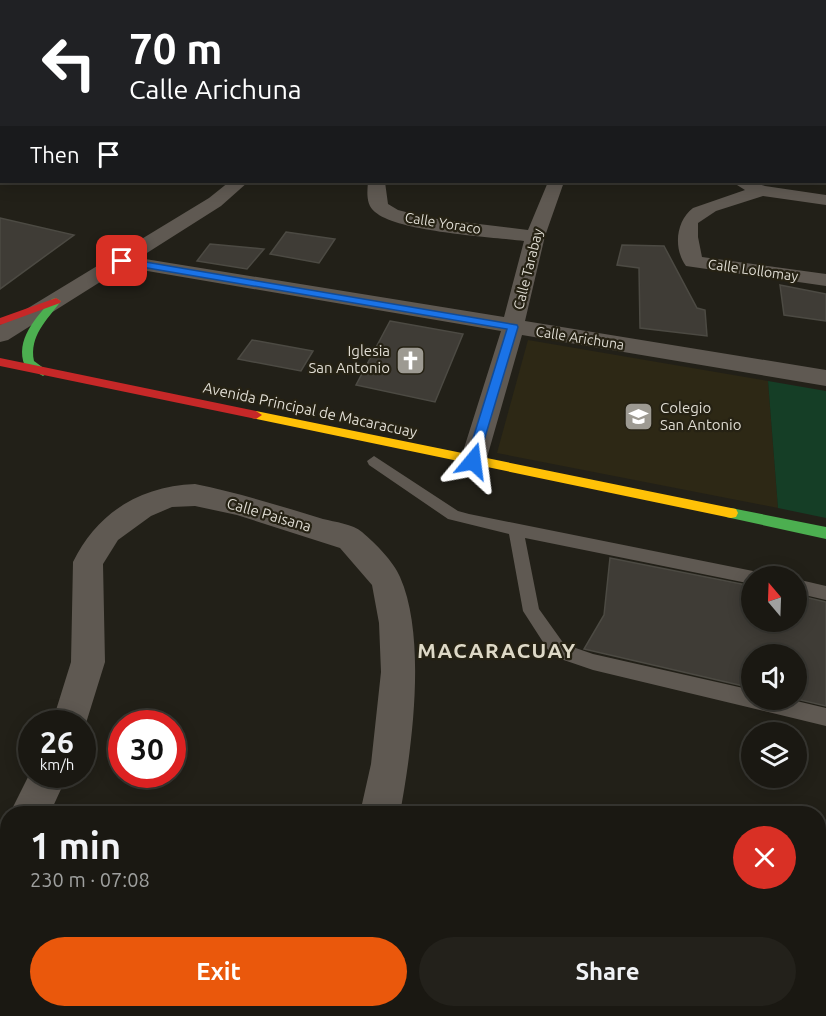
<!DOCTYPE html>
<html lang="en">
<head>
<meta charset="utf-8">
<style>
  :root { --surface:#1a1812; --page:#23211b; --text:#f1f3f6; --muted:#9fa09f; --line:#383732; --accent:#ea580c }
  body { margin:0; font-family:Ubuntu,sans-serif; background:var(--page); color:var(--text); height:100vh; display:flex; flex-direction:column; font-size:22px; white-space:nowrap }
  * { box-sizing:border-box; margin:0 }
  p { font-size:20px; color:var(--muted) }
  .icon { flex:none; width:33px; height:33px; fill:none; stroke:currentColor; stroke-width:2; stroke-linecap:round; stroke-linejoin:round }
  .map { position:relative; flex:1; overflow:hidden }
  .details { position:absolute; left:0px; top:806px; width:826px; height:212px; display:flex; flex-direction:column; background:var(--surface); border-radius:24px 24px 0 0; box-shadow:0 3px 15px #0003,0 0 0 2px var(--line) }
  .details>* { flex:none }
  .banner { position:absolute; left:0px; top:0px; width:826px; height:183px; box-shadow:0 3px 15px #0003,0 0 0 2px var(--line); background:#202124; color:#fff; overflow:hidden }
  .needle { width:39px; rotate:341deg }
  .tools { position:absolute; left:741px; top:566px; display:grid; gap:12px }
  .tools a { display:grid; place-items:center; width:66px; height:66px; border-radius:50%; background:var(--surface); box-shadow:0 3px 15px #0003,0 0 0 2px var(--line); font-size:30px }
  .speed { position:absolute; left:18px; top:710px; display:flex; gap:12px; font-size:30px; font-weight:700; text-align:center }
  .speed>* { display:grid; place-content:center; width:78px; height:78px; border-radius:50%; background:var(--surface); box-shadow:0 3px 15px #0003,0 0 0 2px var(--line); line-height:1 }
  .speed small { font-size:15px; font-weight:400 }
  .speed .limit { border:9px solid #d22; background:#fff; color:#111 }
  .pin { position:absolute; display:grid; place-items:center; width:51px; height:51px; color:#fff; margin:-26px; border-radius:12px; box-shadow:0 3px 9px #0006 }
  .me { position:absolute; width:66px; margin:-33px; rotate:16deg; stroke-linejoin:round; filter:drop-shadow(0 0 4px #0008) }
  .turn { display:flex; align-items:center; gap:21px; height:126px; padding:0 30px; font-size:27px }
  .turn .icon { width:78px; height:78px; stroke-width:2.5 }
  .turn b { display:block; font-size:42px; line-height:51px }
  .then { display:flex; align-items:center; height:57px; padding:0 30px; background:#0003; gap:12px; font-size:22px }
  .round { display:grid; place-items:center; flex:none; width:63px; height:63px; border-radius:32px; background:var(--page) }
  .head { display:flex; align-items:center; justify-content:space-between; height:102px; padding:0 30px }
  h1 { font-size:36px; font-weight:700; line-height:45px }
  .button { display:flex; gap:12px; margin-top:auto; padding:12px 30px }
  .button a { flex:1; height:69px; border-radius:36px; background:var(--accent); color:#fff; font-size:24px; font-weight:700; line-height:69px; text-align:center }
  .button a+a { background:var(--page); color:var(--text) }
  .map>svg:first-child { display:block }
  .built { fill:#2d2815 }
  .green { fill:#153e26 }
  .building { fill:#3f3c36; stroke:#4c4a43; stroke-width:1.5 }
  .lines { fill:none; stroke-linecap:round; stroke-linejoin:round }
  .lane { fill:#5f5952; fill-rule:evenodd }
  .street { fill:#5f5952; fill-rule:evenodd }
  .fast { fill:#4caf50; fill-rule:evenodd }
  .slow { fill:#ffc107; fill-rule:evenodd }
  .jam { fill:#c62828; fill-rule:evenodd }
  .route { fill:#1a73e8; stroke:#114b97; stroke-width:1.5 }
  .labels { text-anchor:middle; stroke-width:4.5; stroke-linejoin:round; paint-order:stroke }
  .far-street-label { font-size:14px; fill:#dfdcd3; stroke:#262214 }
  .poi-label { font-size:15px; fill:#dfdcd3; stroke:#262214; text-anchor:end }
  .street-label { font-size:15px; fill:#dfdcd3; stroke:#262214 }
  .district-label { font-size:21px; font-weight:bold; letter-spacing:1.5px; fill:#ded9c7; stroke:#262214 }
</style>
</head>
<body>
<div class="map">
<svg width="826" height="1016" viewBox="0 0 826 1016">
  <rect width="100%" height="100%" fill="#222018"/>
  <polygon class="built" points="528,340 768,381 778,508 497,453"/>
  <polygon class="green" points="768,381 826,391 826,518 778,508"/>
  <g class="building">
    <polygon points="0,218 74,235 0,289"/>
    <polygon points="286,232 335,239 319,263 270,254"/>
    <polygon points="210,244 264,249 247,269 197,261"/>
    <polygon points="622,245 664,246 697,308 705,310 707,336 640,328 639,268 617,265"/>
    <polygon points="780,285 826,294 826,321 784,315"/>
    <polygon points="390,321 463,334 435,402 356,385"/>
    <polygon points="252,340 313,351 301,371 238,359"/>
    <polygon points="610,558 752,586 752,621 796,621 796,595 826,602 826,706 796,699 796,654 752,654 752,688 584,649 604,615"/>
  </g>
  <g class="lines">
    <g class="lane">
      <polygon points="374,456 458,511 469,514 758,572 760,576 752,576 752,584 525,538 539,609 564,644 593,654 752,690 752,699 788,699 826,708 826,726 593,670 552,656 523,611 509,534 448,519 369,465 367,461"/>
      <polygon points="796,579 826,586 826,600 796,593"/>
    </g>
    <g class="street">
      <polygon points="358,0 370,0 357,2"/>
      <rect x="644" y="0" width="10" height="2"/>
      <polygon points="699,0 710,0 698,2"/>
      <polygon points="2,36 2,44 0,45 0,37"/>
      <polygon points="825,47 826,47 825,56"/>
      <rect x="825" y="88" width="1" height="8"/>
      <rect x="0" y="91" width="2" height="8"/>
      <rect x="825" y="113" width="1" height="9"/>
      <rect x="0" y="149" width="2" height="10"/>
      <path d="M 229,182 L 248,182 L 221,206 L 139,258 L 504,317 L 524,241 C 492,237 398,232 375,212 C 366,205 367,193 368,182 L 385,182 L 388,204 L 398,210 L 429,218 L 528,230 L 548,182 L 564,182 L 545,236 L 525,321 L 826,370 L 826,386 L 522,335 L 486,461 L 482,468 L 473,471 L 464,468 L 460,461 L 501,331 L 124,267 L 8,340 L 0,342 L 0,325 L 209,198 Z"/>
      <path d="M 740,182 L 753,182 L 765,186 L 826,195 L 826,205 L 763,196 L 716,211 L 698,223 L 698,237 L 702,257 L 826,274 L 826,286 L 686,266 C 673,248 676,221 693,208 L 745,190 L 737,185 Z"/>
      <path d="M 195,484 C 239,493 281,506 323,519 C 335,522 353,524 362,532 C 375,543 394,562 400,577 C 427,638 412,749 400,813 L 360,813 L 371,764 L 381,672 L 379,623 L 372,585 L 340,548 L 237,515 L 195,506 L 172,507 L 151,516 L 118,540 L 103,564 L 105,662 L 82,736 L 82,723 L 52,723 L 71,662 L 73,562 C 97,513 140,486 195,484 Z"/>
      <polygon points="32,769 32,774 68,774 50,813 10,813"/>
      <polygon points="8,835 8,884 0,887 0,838"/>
      <polygon points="316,1010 362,1010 360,1016 314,1016"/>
      <polygon points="669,1010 736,1010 739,1016 672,1016"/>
    </g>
    <g class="fast">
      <polygon points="6,0 14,0 3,2"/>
      <path d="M 56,298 L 61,301 C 47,320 29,336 34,361 L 49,372 L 43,376 L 25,366 C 14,340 37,317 52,299 Z"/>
      <polygon points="731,508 826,527 826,539 726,517 724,513 726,509"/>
    </g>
    <polygon class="slow" points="256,411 731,508 736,509 738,513 736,517 731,518 252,418 250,415 252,412"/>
    <g class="jam">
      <polygon points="56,298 61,301 60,303 0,325 0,318"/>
      <polygon points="0,358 256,411 262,415 256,419 0,366"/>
    </g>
  </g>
  <polygon class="route" points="122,258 517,325 518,327 477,464 473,466 466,461 507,329 118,263 117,261"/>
  <defs>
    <symbol id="church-square" viewBox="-11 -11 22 22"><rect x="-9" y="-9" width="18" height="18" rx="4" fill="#9d9a92" stroke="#262214"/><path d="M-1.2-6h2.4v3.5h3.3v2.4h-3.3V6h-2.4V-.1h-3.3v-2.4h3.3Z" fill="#fff"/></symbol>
    <symbol id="school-square" viewBox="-11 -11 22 22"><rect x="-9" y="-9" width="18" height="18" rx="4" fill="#9d9a92" stroke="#262214"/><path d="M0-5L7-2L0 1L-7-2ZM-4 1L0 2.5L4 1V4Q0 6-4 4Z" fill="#fff"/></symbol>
  </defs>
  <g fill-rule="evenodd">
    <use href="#church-square" x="394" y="344" width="33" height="33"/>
    <use href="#school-square" x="622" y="400" width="33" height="33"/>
  </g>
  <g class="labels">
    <g class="far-street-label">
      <text transform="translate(443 223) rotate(9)" y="5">Calle Yoraco</text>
      <text transform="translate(528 269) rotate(-76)" y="5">Calle Tarabay</text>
      <text transform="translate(753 270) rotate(8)" y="5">Calle Lollomay</text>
      <text transform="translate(580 338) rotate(9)" y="5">Calle Arichuna</text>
    </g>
    <g class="poi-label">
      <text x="390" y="356">Iglesia<tspan x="390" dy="17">San Antonio</tspan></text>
      <text x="660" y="413" text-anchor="start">Colegio<tspan x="660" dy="17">San Antonio</tspan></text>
    </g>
    <g class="street-label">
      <text transform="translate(310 410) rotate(12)" y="5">Avenida Principal de Macaracuay</text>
      <text transform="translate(269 515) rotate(16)" y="5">Calle Paisana</text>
    </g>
    <g class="district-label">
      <text x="497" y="658">MACARACUAY</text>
    </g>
  </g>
</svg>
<div class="tools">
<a><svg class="needle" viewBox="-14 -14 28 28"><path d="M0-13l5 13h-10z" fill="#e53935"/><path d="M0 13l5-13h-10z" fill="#9fa09f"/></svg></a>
<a><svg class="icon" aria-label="sound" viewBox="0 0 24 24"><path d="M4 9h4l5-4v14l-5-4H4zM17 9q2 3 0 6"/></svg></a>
<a><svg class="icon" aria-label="layers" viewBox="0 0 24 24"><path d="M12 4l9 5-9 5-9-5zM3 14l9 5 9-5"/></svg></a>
</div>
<div class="speed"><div>26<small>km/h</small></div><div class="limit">30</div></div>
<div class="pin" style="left:122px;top:261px;background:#d93025"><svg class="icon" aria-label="arrive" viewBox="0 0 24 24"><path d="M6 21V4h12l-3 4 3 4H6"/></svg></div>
<svg class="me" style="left:473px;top:461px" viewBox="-20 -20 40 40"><path d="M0-17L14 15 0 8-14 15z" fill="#1a73e8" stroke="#fff" stroke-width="4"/></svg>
<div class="banner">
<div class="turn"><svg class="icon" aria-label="left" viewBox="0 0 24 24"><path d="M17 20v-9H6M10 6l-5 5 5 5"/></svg><div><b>70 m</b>Calle Arichuna</div></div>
<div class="then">Then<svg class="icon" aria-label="arrive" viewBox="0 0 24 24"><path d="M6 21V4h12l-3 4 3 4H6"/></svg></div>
</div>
<section class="details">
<div class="head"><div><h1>1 min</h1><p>230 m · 07:08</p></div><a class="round" style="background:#d93025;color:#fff"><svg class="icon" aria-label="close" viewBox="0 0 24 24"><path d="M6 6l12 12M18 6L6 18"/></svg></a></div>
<div class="button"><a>Exit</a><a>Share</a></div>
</section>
</div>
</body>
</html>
